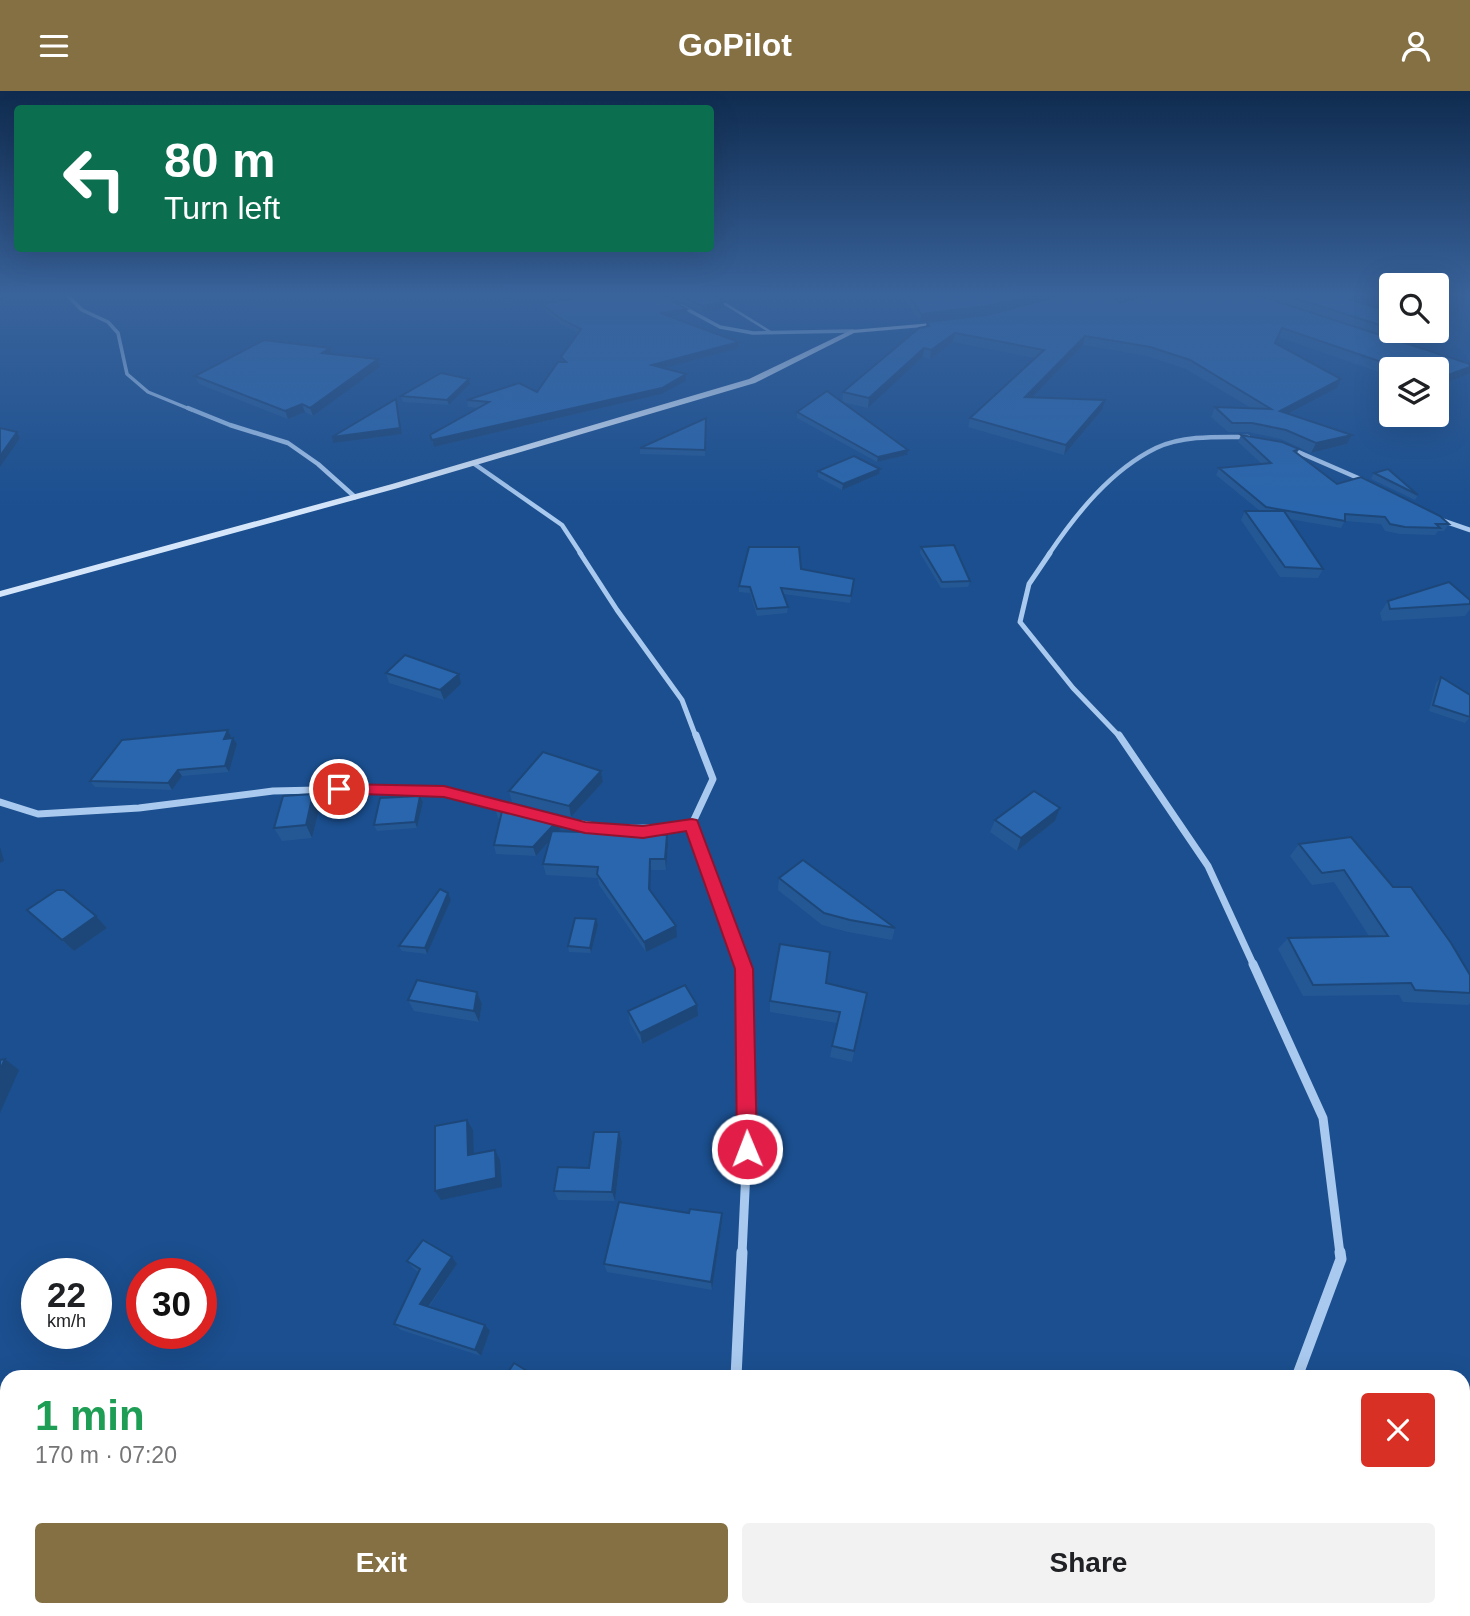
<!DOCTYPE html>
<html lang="en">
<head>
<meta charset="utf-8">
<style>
  :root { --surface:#fff; --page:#f2f2f2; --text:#202124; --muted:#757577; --accent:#847042 }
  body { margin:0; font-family:Arial,sans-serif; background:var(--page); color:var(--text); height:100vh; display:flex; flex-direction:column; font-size:26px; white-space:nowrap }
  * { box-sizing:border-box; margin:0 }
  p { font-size:23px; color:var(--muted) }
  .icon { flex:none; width:38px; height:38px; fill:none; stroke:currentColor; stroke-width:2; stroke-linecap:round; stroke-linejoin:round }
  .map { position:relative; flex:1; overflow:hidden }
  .panel { position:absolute; left:0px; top:1279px; width:1470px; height:247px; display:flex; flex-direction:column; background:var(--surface); border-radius:21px 21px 0 0; box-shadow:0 7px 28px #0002 }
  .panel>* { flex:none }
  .top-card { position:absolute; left:14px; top:14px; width:700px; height:147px; border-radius:7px; box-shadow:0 7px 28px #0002; background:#0b6e4f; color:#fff; overflow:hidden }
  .buttons { position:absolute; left:1379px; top:182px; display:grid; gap:14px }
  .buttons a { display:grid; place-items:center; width:70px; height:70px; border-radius:7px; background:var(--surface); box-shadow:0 7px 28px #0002; font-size:35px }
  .speed { position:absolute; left:21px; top:1167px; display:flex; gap:14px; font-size:35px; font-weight:700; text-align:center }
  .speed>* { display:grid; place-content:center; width:91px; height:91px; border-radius:50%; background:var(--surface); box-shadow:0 7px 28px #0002; line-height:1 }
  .speed small { font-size:18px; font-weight:400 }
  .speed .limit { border:10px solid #d22; background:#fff; color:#111 }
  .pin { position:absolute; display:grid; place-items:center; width:60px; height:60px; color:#fff; margin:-30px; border:4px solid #fff; border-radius:50%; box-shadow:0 2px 7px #0007 }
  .me { position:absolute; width:77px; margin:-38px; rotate:359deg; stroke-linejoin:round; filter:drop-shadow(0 0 5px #0008) }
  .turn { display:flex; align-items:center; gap:24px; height:147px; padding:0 35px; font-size:32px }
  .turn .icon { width:91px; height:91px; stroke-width:2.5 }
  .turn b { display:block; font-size:49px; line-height:60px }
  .round { display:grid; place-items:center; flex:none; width:74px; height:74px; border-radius:7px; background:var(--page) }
  .head { display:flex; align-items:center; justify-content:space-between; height:119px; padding:0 35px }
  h1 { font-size:42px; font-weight:800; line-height:52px; color:#1e9e55 }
  .action { display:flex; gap:14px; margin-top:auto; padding:14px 35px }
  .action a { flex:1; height:80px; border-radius:7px; background:var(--accent); color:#fff; font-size:28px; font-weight:800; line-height:80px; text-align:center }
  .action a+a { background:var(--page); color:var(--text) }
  header { display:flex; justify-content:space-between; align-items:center; height:91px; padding:0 35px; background:var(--accent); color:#fff; font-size:32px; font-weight:800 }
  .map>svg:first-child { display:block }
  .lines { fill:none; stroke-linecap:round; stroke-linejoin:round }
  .lane { stroke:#a9c9ee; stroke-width:2.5 }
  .street-far5 { stroke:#a9c9ee; stroke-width:3.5 }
  .street-far4 { stroke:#a9c9ee; stroke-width:4.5 }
  .street-far3 { stroke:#a9c9ee; stroke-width:5 }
  .street-far2 { stroke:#a9c9ee; stroke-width:7 }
  .street-far1 { stroke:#a9c9ee; stroke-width:9 }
  .street { stroke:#a9c9ee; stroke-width:11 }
  .secondary { fill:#d6e6fa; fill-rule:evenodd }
  .wall { fill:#245895 }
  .shaded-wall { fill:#1d4779 }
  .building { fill:#2a66ad; stroke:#1d4779; stroke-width:2 }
  .route { fill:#e11d48; stroke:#92132f; stroke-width:2 }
</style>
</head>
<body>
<header><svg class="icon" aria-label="menu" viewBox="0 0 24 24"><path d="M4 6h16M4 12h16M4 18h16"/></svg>GoPilot<svg class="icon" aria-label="person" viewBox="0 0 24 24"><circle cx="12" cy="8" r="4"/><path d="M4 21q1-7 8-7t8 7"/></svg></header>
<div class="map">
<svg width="1470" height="1525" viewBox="0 0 1470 1525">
  <rect width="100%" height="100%" fill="#1b4f8f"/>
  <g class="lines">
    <polyline class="lane" points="709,203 772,242"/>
    <g class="street-far5">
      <polyline points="66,203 82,219 108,231 118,242 127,283 148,301 192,319"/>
      <polyline points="0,204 6,203"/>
      <polyline points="681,215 720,236 753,242 853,240"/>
    </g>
    <g class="street-far4">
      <polyline points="188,317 230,334 288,352 318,373 355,406"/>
      <polyline points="1289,357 1365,390"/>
      <polyline points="473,372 562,434 581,463"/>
      <polyline points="1441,429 1470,439"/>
      <path d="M 1049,463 C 1076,423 1111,379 1156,357 C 1184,344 1219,346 1248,346"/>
    </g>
    <g class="street-far3">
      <polyline points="580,462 617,519 682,609 696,646"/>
      <polyline points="1050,462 1029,493 1020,531 1073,597 1120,646"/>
    </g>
    <g class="street-far2">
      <polyline points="1119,644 1208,775 1254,875"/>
      <polyline points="0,711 38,723 139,717 273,700 361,698 445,700 505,716"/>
      <path d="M 554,728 C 601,739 644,740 692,733 L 713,688 L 696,644"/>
      <polyline points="692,733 743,875"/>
    </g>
    <g class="street-far1">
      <polyline points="1253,873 1323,1027 1340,1163"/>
      <polyline points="742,1163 747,1058 742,873"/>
    </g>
    <g class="street">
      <polyline points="736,1286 742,1161"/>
      <polyline points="1297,1286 1341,1168 1340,1161"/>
      <polyline points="724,1519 724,1525"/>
      <polyline points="1211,1519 1211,1525"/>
    </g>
    <polygon class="secondary" points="944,231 946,234 854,242 755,292 398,397 0,506 0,500 392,393 749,288 851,239"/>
  </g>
  <g class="wall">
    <polygon points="567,203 660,203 688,223 670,226 739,251 739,257 664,277 686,283 686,290 662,303 434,356 430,344 479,317 468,316 467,309 537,301 562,271 561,266 578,242 562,234 543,218 542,213 572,207"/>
    <polygon points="668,203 712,203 724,217 702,221"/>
    <polygon points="902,203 1054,203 1040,210 985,223 920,231"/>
    <polygon points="1152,203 1372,203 1354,210 1391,221 1380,244 1470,273 1470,281 1469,283 1437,295 1437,278 1391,278 1391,285 1278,246 1276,252 1341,288 1337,297 1288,323 1352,344 1347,353 1311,362 1281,348 1248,341 1228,341 1211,326 1215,316 1251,317 1186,278 1147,265 1083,254 1032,307 1102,319 1064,364 968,336 970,327 1035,267 953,251 930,268 923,266 868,317 842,311 843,301 926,235 927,231 987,224 1048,208 1120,212"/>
    <polygon points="332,263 380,276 313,325 305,321 288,328 199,293 195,285"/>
    <polygon points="470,293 449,314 403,311 401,305"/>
    <polygon points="797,321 907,364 877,371 797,327"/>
    <polygon points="706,327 705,365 640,363 640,357"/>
    <polygon points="1241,344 1299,358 1297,362 1337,393 1449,433 1444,440 1438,440 1435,444 1400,443 1385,440 1381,433 1345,430 1341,437 1289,428 1323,478 1318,487 1280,486 1241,429 1245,420 1260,420 1216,384 1219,377 1262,373 1238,351"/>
    <polygon points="880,378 879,383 842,399 818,386 818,380"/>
    <polygon points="1374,382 1418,404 1415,409 1371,388"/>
    <polygon points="921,456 970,490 968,496 941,497 920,462"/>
    <polygon points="801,478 854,488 850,512 783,503 788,516 787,522 757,525 750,502 739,501 739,495"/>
    <polygon points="1470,509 1470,518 1465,525 1382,530 1380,522 1388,510"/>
    <polygon points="386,582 461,593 444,609 389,592"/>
    <polygon points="1441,586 1470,626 1465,632 1429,620 1436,592"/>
    <polygon points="228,639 231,645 231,647 237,653 229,681 182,685 172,699 95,696 90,690"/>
    <polygon points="601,680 603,691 571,726 512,711 509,700"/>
    <polygon points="420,705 423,711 417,737 377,740 374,734"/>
    <polygon points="320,715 312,747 282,750 274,737"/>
    <polygon points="495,717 560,727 562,736 559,740 668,755 666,779 651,779 650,800 677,846 646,861 599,794 598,787 546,784 543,773 550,750 536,765 496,763 494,754 500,728 498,727"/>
    <polygon points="1060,717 1055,730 1017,760 990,741 995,729"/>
    <polygon points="1299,753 1393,796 1470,884 1470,912 1468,914 1403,911 1399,904 1303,905 1278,858 1288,847 1369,845 1334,791 1312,794 1290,765"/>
    <polygon points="779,787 895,837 892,849 848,841 822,834 778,799"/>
    <polygon points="448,802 451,809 427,863 402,860 399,855"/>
    <polygon points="27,819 96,825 107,837 74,860"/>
    <polygon points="596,828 598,834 591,862 569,861 568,855"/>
    <polygon points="826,892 867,902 852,971 830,966 837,932 770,921 770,910"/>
    <polygon points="477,901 482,913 479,931 414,920 408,909"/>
    <polygon points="628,920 698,925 642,953 630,932"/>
    <polygon points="619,1041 622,1051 615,1110 558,1109 554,1100 589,1077"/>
    <polygon points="722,1131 712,1199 607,1181 604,1173"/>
    <polygon points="407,1170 457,1173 429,1216 490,1240 481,1265 401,1239 394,1233 418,1181 413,1177"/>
  </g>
  <g class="shaded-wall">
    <polygon points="1036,203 1054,203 1040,210 985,223 920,231 921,223"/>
    <polygon points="1356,203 1372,203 1341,216 1345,207"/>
    <polygon points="724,211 724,217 702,221 702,215"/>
    <polygon points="687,218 688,223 660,228 660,222"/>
    <polygon points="1391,232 1391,239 1378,244 1383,235"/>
    <polygon points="955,242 953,251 930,268 931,259"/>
    <polygon points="1085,245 1083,254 1023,316 1025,306"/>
    <polygon points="739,251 739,257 653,280 652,274"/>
    <polygon points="330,257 332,265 322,262"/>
    <polygon points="924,257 923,266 868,317 869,307"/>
    <polygon points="378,268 380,276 313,325 310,317"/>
    <polygon points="1470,276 1470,281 1469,283 1437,295 1437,288"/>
    <polygon points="686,283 686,290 662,303 434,356 432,349"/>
    <polygon points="469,288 470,293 449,314 447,309"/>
    <polygon points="1341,288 1337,297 1276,329 1280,320"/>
    <polygon points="396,308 402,343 333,352 332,346"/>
    <polygon points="1105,309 1102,319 1064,364 1066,354"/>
    <polygon points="302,313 305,321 288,328 285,320"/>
    <polygon points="17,341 20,347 0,376 0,365"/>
    <polygon points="1352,344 1347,353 1311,362 1316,352"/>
    <polygon points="908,359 907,364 877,371 878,366"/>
    <polygon points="880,378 879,383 842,399 843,393"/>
    <polygon points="459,583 461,593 444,609 440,599"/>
    <polygon points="228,639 231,645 228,654 224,648"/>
    <polygon points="233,647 237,653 229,681 225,675"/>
    <polygon points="178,679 182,685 172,699 168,692"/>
    <polygon points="601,680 603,691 571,726 569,715"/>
    <polygon points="313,703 320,715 312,747 306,734"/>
    <polygon points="420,705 423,711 417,737 415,731"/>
    <polygon points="1060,717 1055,730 1017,760 1021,747"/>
    <polygon points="560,727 562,736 536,765 533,756"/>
    <polygon points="667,744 668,755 666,779 665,768"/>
    <polygon points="0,756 4,770 0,772"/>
    <polygon points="650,768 651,779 650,809 649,798"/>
    <polygon points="448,802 451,809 427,863 425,857"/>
    <polygon points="96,825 107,837 74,860 62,849"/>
    <polygon points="596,828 598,834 591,862 590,857"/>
    <polygon points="676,835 677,846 646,861 644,851"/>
    <polygon points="477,901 482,913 479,931 474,920"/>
    <polygon points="697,914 698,925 642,953 640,942"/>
    <polygon points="5,968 19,979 0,1022 0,979"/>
    <polygon points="467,1029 473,1039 474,1074 468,1064"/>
    <polygon points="619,1041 622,1051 615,1110 612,1101"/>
    <polygon points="495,1059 500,1069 502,1096 441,1109 435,1100"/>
    <polygon points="722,1122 722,1131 712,1199 711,1191"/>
    <polygon points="452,1166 457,1173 426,1219 420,1213"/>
    <polygon points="485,1234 490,1240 481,1265 475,1259"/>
  </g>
  <g class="building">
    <polygon points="571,203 660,203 687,218 660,222 739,251 652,274 686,283 662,297 432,349 430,344 489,311 467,309 519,292 537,301 558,271 566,271 561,266 581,238 561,228 542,213 575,207"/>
    <polygon points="678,203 712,203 724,211 702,215"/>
    <polygon points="908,203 1036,203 986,215 921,223"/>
    <polygon points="1058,203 1109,203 1120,212 1152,203 1254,203 1470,273 1470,276 1437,288 1437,278 1402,278 1282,237 1275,252 1341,288 1280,320 1352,344 1316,352 1286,339 1252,332 1232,332 1215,316 1271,318 1190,269 1150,256 1085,245 1025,306 1105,309 1066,354 970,327 1044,259 955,242 931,259 924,257 869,307 843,301 919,237 929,235 927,231 987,224 1048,208"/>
    <polygon points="1282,203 1356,203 1345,207 1391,221 1391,232 1383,235"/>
    <polygon points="264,249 330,257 322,262 378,268 310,317 302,313 285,320 195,285"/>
    <polygon points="441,282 469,288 447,309 401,305"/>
    <polygon points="827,300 908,359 878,366 797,321"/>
    <polygon points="396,308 400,337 332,346"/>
    <polygon points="706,327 705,359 640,357"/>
    <polygon points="0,337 17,341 0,365"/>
    <polygon points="1241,344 1282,351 1299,358 1294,360 1337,393 1361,386 1440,425 1449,433 1436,433 1440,437 1405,436 1390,433 1385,426 1345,423 1345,430 1266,416 1219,377 1271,372"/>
    <polygon points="854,365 880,378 843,393 818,380"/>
    <polygon points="1388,378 1418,404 1374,382"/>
    <polygon points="1245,420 1284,420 1323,478 1285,476"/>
    <polygon points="954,454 970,490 942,491 921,456"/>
    <polygon points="749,456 799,456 801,478 854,488 851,505 781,497 788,516 757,518 750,496 739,495"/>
    <polygon points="1449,491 1470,509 1470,513 1390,518 1388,510"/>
    <polygon points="405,564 459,583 440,599 386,582"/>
    <polygon points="1441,586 1470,604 1470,626 1433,614"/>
    <polygon points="228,639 224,648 233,647 225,675 178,679 168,692 90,690 122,649"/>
    <polygon points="543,661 601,680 569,715 509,700"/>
    <polygon points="1034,700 1060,717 1021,747 995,729"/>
    <polygon points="313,703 306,734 274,737 283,705"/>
    <polygon points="420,705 415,731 374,734 380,707"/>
    <polygon points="500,712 560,727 533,756 494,754 502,720 495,717"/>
    <polygon points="552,740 667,744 665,768 650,768 649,798 676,835 644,851 597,783 598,776 543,773"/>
    <polygon points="1351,746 1393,796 1411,796 1451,852 1470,884 1470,902 1415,899 1411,892 1313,894 1288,847 1388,845 1344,779 1322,782 1299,753"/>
    <polygon points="803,769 895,837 850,829 824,822 779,787"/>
    <polygon points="440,798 448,802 425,857 399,855"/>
    <polygon points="57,799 64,799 96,825 62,849 27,819"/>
    <polygon points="575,827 596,828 590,857 568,855"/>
    <polygon points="780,853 830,861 826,892 867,902 854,960 832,955 840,921 770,910"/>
    <polygon points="417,889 477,901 474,920 408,909"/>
    <polygon points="685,894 697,914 640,942 628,920"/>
    <polygon points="5,968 0,979 0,969"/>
    <polygon points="467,1029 468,1064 495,1059 496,1087 435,1100 435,1035"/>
    <polygon points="594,1041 619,1041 612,1101 554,1100 558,1076 589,1077"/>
    <polygon points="619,1111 689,1122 690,1118 722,1122 711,1191 604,1173"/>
    <polygon points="423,1149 452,1166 420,1213 485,1234 475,1259 394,1233 420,1178 407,1170"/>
    <polygon points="514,1272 537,1286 505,1286"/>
  </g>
  <linearGradient id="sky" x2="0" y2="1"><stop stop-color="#0f2b4f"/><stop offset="0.49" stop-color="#39639b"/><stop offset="1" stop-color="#39639b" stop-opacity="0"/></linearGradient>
  <rect width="1470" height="416" fill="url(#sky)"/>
  <polygon class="route" points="339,693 444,695 585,731 643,735 692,728 697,729 753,878 757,1058 754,1065 747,1068 740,1065 737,1058 735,878 686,740 643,747 585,742 444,706 334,702 331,698 334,695"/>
</svg>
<div class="buttons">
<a><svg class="icon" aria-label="search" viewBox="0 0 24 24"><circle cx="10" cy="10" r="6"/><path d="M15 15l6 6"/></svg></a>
<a><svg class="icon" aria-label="layers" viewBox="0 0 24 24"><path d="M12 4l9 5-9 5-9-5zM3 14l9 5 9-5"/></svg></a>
</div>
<div class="speed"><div>22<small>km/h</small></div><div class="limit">30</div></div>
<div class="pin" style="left:339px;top:698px;background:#d93025"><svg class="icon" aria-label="arrive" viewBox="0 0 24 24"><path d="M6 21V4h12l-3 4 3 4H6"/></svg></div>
<svg class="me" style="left:747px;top:1058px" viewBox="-20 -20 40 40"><circle r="17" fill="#e11d48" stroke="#fff" stroke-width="3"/><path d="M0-11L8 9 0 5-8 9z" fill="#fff"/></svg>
<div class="top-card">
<div class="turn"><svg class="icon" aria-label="left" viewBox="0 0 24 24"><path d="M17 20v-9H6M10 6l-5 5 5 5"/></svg><div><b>80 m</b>Turn left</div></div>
</div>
<section class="panel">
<div class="head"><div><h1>1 min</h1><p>170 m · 07:20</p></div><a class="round" style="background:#d93025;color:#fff"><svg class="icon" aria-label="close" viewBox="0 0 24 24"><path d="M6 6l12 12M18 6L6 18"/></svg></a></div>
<div class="action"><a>Exit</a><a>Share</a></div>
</section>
</div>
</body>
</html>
